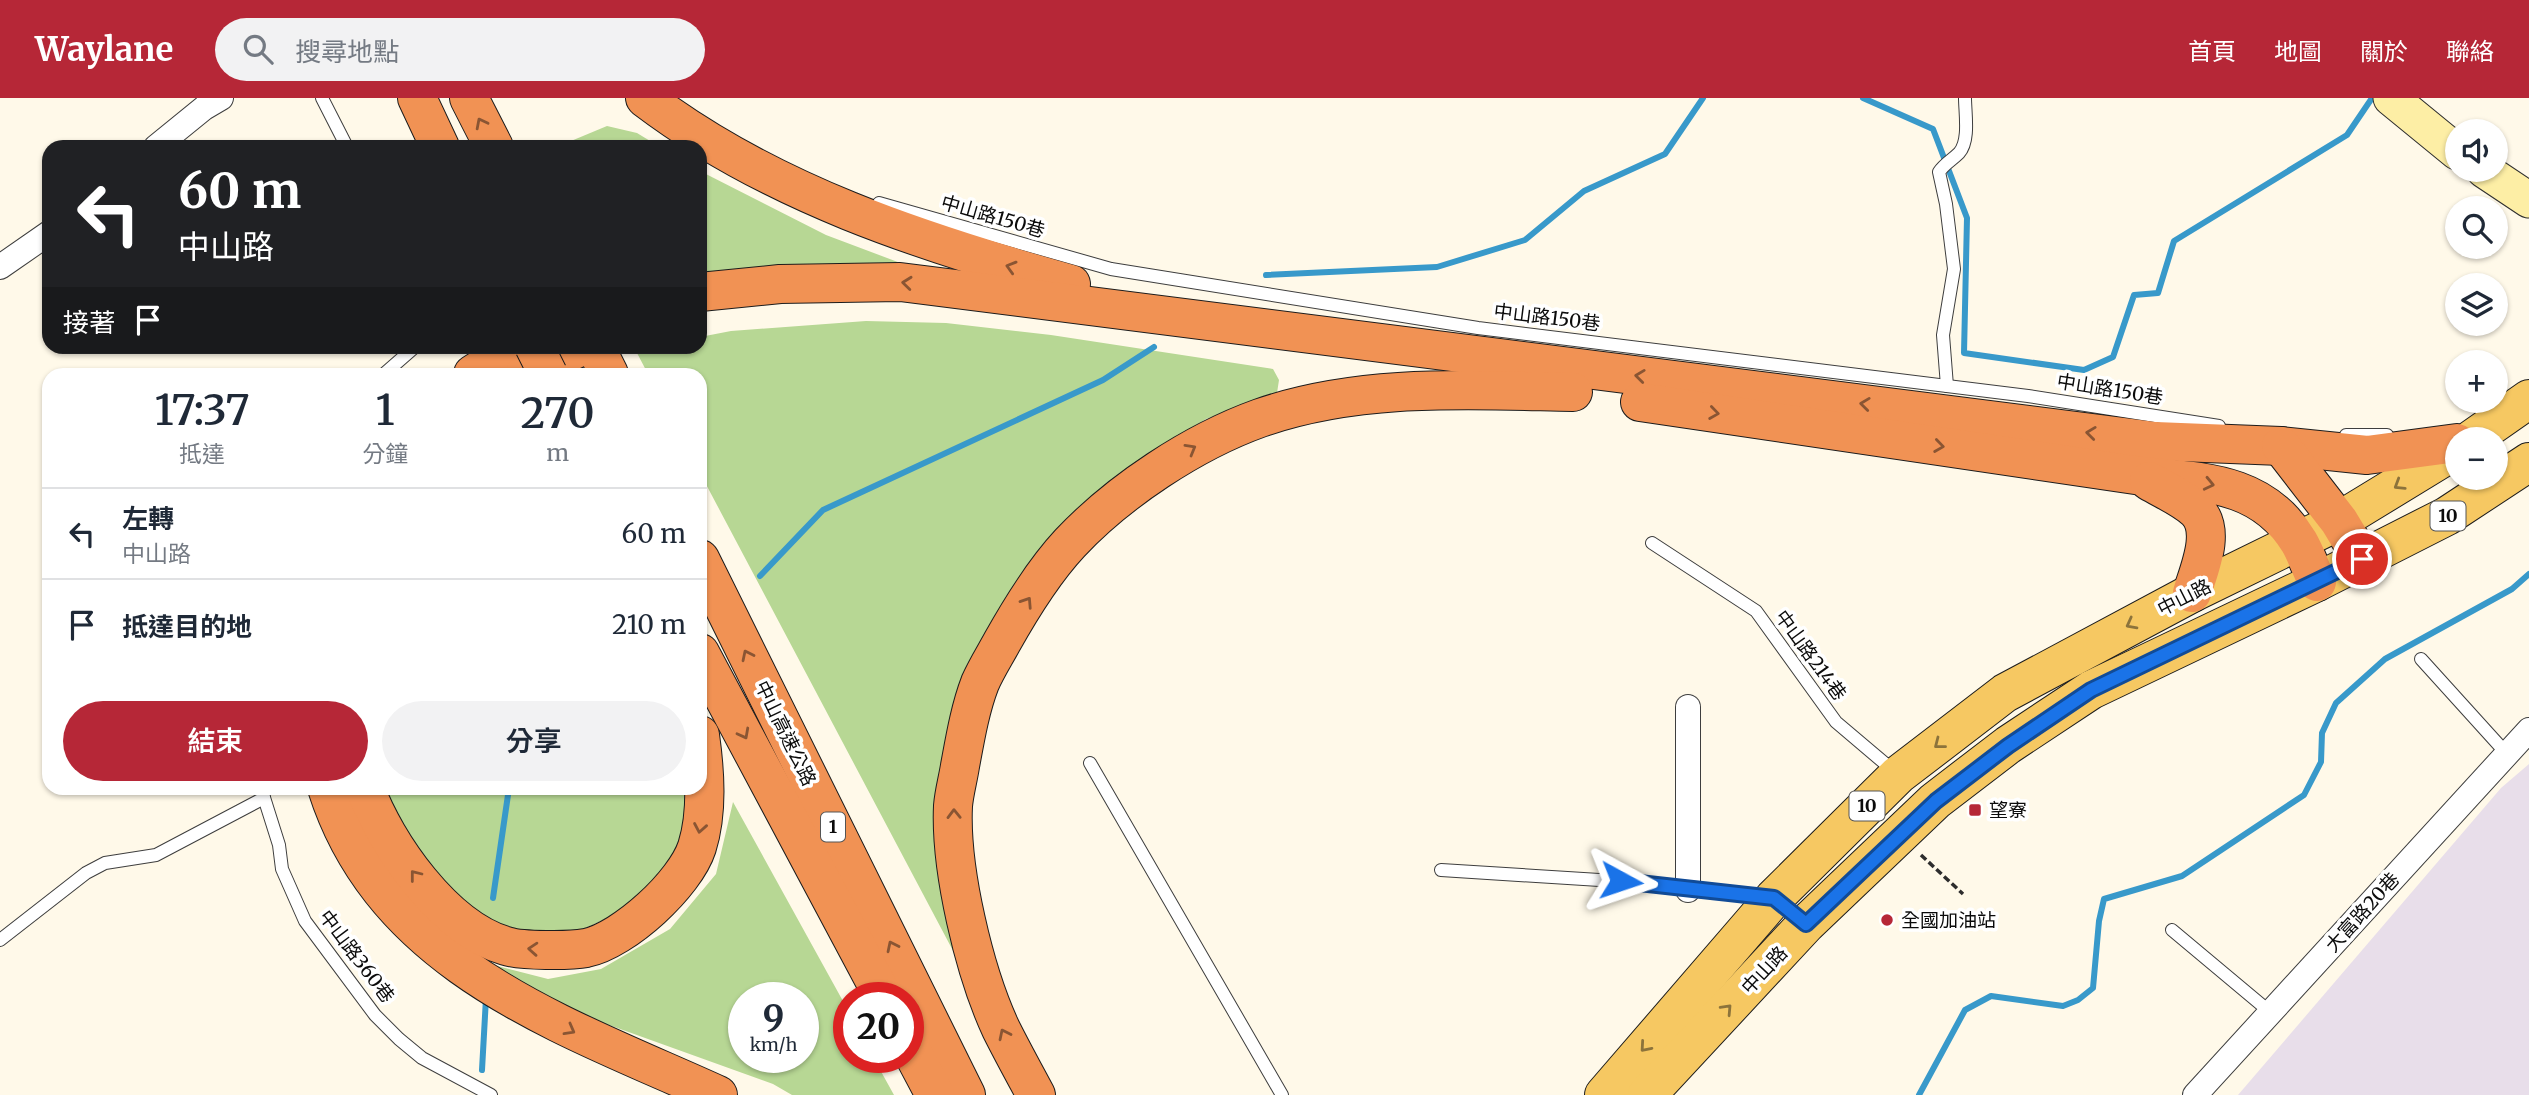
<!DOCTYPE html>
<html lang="zh-TW">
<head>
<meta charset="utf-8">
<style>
  :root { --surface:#fff; --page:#f2f2f3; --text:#1f2937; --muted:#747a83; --line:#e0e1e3; --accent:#b62737 }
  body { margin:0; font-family:Merriweather,"Noto Sans TC",serif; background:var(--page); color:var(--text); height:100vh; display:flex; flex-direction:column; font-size:26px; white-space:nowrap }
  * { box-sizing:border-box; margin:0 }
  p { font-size:23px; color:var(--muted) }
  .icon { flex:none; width:38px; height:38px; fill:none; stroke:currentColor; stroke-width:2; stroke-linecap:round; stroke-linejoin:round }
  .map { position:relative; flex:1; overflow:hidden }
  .details { position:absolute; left:42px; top:270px; width:665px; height:427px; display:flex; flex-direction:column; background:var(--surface); border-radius:21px; box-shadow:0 2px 5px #0004 }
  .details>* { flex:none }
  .top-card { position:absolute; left:42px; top:42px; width:665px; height:214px; border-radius:21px; box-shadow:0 2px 5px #0004; background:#202124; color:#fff; overflow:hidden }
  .tools { position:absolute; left:2445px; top:21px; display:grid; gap:14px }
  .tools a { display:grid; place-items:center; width:63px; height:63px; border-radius:50%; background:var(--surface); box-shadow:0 2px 5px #0004; font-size:35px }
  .speed { position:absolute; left:728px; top:884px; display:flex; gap:14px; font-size:35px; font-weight:700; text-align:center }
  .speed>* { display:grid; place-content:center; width:91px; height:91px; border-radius:50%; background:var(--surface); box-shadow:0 2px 5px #0004; line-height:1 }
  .speed small { font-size:18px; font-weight:400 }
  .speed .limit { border:10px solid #d22; background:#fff; color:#111 }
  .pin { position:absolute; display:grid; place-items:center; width:60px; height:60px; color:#fff; margin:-30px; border:4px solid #fff; border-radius:50%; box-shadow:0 2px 7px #0007 }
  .me { position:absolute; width:77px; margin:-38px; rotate:95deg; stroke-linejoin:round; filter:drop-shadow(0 0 5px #0008) }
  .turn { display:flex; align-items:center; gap:24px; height:147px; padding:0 21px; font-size:32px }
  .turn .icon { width:91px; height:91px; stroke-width:2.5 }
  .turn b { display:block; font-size:49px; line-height:60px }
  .then { display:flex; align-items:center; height:66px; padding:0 21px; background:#0003; gap:14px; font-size:26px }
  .eta { display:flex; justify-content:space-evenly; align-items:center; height:119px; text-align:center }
  .eta b { font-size:42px; font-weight:600; line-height:49px }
  .cta { display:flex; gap:14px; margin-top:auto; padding:14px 21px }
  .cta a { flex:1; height:80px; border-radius:42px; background:var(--accent); color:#fff; font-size:28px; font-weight:600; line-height:80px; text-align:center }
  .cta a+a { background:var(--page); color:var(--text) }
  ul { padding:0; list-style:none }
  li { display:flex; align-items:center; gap:21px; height:91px; padding:0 21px; border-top:2px solid var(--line) }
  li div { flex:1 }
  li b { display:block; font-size:26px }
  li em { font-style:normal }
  header { display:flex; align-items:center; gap:42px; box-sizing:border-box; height:98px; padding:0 35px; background:var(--accent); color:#fff }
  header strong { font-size:33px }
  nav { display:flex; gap:38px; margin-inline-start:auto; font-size:24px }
  .search { width:490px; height:63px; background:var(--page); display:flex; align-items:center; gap:18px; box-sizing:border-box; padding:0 24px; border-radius:38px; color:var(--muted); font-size:26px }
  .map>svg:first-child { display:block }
  .industrial { fill:#e8deea }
  .forest { fill:#b7d794; fill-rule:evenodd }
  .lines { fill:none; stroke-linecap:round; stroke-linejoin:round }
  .stream { stroke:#3899ca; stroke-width:6 }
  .lane-casing { stroke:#3e3e3e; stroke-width:14 }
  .street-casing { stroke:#3e3e3e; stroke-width:26 }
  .secondary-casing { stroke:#2d2d2d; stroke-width:37 }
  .primary-casing { stroke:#1c1c1c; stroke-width:40 }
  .highway-casing { stroke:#1c1c1c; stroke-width:40 }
  .path { stroke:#2d2d2d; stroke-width:3.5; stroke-dasharray:7 3.5; stroke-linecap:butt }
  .lane { stroke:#fff; stroke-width:12 }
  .street { stroke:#fff; stroke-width:24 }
  .secondary { stroke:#fdeea5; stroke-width:35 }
  .primary { stroke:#f6c862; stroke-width:38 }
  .highway { stroke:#f19254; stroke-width:38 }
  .highway-bridge-casing { stroke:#1c1c1c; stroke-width:40; stroke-linecap:butt }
  .highway-bridge { stroke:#f19254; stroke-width:38 }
  .oneway { stroke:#8a5533 }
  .oneway2 { stroke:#8c733b }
  .route-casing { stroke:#114b97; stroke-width:18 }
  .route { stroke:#1a73e8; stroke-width:12 }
  .poi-dot { fill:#b62737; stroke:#fff; stroke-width:2.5 }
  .labels { text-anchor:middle; stroke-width:7; stroke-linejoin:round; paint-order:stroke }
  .shield { fill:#fff; stroke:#545454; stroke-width:2 }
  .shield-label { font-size:18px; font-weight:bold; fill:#0b0b0b }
  .street-label { font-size:19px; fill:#0b0b0b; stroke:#fff }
  .poi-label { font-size:19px; fill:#0b0b0b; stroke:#fff; text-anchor:start }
</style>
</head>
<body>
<header>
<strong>Waylane</strong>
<div class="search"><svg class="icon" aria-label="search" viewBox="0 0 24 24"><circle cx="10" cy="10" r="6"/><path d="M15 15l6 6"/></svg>搜尋地點</div>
<nav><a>首頁</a><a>地圖</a><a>關於</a><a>聯絡</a></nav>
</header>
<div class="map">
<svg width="2529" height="997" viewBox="0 0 2529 997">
  <rect width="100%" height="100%" fill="#fff9e9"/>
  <polygon class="industrial" points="2529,666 2529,997 2238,997 2501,690"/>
  <g class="forest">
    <polygon points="607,28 637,35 660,49 569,49 571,43"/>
    <polygon points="700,73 826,137 927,175 700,182"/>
    <polygon points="866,223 946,225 1051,237 1273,271 1279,282 1277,295 1206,321 1140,361 964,593 968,881 700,375 700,276 648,276 637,255 660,249 700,248 700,239 731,233"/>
    <polygon points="378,690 694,690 690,722 671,759 635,807 575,835 516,835 463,815 425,772"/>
    <path d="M 733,704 L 849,914 L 849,959 L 873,959 L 894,997 L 792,997 L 773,986 L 584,918 L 462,859 L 548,881 L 601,871 L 670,831 L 716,776 ZM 744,900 L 803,900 L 803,959 L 744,959 Z"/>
  </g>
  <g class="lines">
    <g class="stream">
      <polyline points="1863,0 1933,31 1967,120 1964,255 2084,272 2113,259 2134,197 2158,195 2174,143 2347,37 2372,0"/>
      <polyline points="1266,177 1437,169 1525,142 1584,93 1665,56 1703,0"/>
      <polyline points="760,478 823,412 1103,282 1154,249"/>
      <polyline points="493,800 509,690"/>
      <polyline points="482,972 486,900"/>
      <polyline points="1919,997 1965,912 1991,898 2063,908 2078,902 2093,890 2099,823 2104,801 2182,778 2304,697 2321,664 2322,635 2336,605 2385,561 2512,491 2529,476"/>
    </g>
    <defs>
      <g id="lane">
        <polyline points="322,0 347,49"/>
        <polyline points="879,105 1111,171 1478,230 2028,298 2219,328"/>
        <polyline points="384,276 416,248"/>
        <path d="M 1947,288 L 1943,237 L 1954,171 L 1946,106 L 1939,74 C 1944,66 1952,62 1959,55 C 1970,43 1965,15 1965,0"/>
        <polyline points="2346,337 2387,337"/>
        <polyline points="1652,445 1756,513 1836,624 1895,674"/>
        <polyline points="2421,561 2507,656"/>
        <polyline points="1090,665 1282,997"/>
        <polyline points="261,690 279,747 282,771 305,823 375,917 399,941 422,960 491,997"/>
        <polyline points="1441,772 1647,785 1688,792 1774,800 1803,823"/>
        <polyline points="2172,832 2270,914"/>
        <polyline points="0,842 86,775 105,765 156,757 264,700"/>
      </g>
      <g id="street">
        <polyline points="156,49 204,10 221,0"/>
        <polyline points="0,169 49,135"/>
        <polyline points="1688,792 1688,609"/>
        <polyline points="2195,997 2529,632"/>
      </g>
      <g id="secondary">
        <polyline points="2391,0 2457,54"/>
        <polyline points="2484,72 2529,102"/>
      </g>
      <g id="primary">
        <polyline points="2472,341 2529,301"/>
        <polyline points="1604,997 1774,800 1898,677 2005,595 2192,495 2339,423 2457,351"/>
        <polyline points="1647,997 1806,826 1935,703 2008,647 2091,592 2317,484 2447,418 2529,364"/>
      </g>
      <g id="highway">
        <polyline points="417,0 440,49"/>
        <polyline points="469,0 494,49"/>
        <path d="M 645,0 C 770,95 922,144 1071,186"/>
        <polyline points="700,194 780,186 900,184 2155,343 2281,348 2367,357 2457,345"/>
        <polyline points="595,248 609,276"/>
        <polyline points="473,276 484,269 528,248"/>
        <polyline points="525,276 582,248"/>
        <path d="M 1640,304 L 2142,378 C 2204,384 2263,384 2299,444 C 2306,456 2311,471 2317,484"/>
        <polyline points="2281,348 2339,423 2362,461"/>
        <path d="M 2149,383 C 2164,392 2183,400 2196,412 C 2217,432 2199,472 2192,495"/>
        <polyline points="700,461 966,997"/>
        <polyline points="700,555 884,900"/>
        <path d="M 327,690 C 384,869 564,927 718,997"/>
        <path d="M 365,690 C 386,747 444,830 506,848 C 521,853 570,853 586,850 C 624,842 685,786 697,749 C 708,714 705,673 700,637"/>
        <polyline points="908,946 935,997"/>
        <path d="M 1036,997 C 1024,975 1012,953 1001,931 C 974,873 950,771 953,708 C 954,695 958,681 960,668 C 965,641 970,611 980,585 C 986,571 995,557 1002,544 C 1021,510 1043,474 1070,445 C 1119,393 1193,344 1260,320 C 1360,285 1470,292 1573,294"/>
      </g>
    </defs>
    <use href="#lane" class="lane-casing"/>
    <use href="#street" class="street-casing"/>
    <use href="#secondary" class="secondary-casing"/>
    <use href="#primary" class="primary-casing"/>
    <use href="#highway" class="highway-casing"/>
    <polyline class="path" points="1921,757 1963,796"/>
    <use href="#lane" class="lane"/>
    <use href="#street" class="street"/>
    <use href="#secondary" class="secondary"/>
    <use href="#primary" class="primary"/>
    <use href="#highway" class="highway"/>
    <defs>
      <polyline id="highway-bridge" points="534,248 548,276"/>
    </defs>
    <use href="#highway-bridge" class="highway-bridge-casing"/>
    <use href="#highway-bridge" class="highway-bridge"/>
  </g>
  <defs><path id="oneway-chevron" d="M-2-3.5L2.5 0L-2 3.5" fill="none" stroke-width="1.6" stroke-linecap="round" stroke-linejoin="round" transform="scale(1.75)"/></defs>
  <g class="oneway">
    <use href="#oneway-chevron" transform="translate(481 25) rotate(-117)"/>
    <use href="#oneway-chevron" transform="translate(1011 169) rotate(-164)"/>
    <use href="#oneway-chevron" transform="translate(907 185) rotate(-174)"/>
    <use href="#oneway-chevron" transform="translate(1640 278) rotate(-173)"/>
    <use href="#oneway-chevron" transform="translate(1865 306) rotate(-173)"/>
    <use href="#oneway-chevron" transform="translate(1714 315) rotate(8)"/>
    <use href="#oneway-chevron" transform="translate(2091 335) rotate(-173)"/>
    <use href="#oneway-chevron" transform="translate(1939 348) rotate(8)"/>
    <use href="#oneway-chevron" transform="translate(1191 351) rotate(-30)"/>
    <use href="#oneway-chevron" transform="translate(2209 386) rotate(13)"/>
    <use href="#oneway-chevron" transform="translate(1027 504) rotate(-57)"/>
    <use href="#oneway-chevron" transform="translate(747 557) rotate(-116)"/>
    <use href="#oneway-chevron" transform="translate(744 636) rotate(62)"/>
    <use href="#oneway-chevron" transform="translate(954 716) rotate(-91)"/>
    <use href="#oneway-chevron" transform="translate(700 730) rotate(100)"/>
    <use href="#oneway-chevron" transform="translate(415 777) rotate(-128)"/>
    <use href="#oneway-chevron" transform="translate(892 848) rotate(-116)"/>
    <use href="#oneway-chevron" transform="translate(533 851) rotate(-176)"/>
    <use href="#oneway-chevron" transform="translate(570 932) rotate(29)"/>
    <use href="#oneway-chevron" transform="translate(1004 936) rotate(-116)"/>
  </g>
  <g class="oneway2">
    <use href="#oneway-chevron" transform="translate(2399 387) rotate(148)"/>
    <use href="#oneway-chevron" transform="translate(2131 526) rotate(152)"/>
    <use href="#oneway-chevron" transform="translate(1939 646) rotate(142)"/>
    <use href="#oneway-chevron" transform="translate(1727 911) rotate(-47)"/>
    <use href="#oneway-chevron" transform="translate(1645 949) rotate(131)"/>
  </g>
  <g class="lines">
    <defs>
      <polyline id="route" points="1621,783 1774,800 1806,826 1936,703 2008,648 2091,592 2362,461"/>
    </defs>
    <use href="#route" class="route-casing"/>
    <use href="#route" class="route"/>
  </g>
  <g class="poi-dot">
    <rect x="1968" y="705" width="14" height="14" rx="3.5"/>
    <circle cx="1887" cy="822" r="7"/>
  </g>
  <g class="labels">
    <g class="shield">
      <rect x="2430.5" y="403.5" width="35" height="29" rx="5"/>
      <rect x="1849.5" y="693.5" width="35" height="29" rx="5"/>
      <rect x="821" y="714.5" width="24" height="29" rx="5"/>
    </g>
    <g class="shield-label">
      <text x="2448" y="424">10</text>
      <text x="1867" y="714">10</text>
      <text x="833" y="735">1</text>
    </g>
    <g class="street-label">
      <text transform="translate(993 118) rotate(16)" y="7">中山路150巷</text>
      <text transform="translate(1547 219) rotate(7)" y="7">中山路150巷</text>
      <text transform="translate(2110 291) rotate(9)" y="7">中山路150巷</text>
      <text transform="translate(2184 499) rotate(-27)" y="7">中山路</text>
      <text transform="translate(1811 557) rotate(54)" y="7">中山路214巷</text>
      <text transform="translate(786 635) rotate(64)" y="7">中山高速公路</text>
      <text transform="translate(2362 814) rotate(-48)" y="7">大富路20巷</text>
      <text transform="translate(357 858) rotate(53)" y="7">中山路360巷</text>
      <text transform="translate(1764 872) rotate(-47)" y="7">中山路</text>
    </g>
    <g class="poi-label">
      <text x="1989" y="719">望寮</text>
      <text x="1901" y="829">全國加油站</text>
    </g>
  </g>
</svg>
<div class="tools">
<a><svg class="icon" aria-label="sound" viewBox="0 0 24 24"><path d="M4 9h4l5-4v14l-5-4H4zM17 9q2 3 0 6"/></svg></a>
<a><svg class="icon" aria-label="search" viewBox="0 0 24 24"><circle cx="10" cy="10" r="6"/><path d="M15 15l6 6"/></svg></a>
<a><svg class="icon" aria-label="layers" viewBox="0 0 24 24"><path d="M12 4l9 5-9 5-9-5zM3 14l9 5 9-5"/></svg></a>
<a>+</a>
<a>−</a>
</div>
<div class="speed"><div>9<small>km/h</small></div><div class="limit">20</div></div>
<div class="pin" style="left:2362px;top:461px;background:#d93025"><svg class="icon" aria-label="arrive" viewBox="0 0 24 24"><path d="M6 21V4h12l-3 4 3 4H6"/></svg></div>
<svg class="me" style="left:1621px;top:783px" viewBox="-20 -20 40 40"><path d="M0-17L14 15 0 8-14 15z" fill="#1a73e8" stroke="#fff" stroke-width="4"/></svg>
<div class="top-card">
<div class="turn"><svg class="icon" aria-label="left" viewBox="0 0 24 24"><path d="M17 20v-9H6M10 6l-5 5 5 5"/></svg><div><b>60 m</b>中山路</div></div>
<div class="then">接著<svg class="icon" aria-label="arrive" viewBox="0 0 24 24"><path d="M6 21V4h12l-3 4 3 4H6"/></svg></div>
</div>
<section class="details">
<div class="eta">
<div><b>17:37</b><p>抵達</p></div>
<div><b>1</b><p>分鐘</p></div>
<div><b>270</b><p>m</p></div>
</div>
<ul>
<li><svg class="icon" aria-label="left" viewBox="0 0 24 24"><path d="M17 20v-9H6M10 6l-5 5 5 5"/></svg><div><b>左轉</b><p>中山路</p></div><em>60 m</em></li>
<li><svg class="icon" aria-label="arrive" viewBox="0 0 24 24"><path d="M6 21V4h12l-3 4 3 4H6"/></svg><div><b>抵達目的地</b></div><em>210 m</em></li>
</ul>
<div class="cta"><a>結束</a><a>分享</a></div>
</section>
</div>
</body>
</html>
